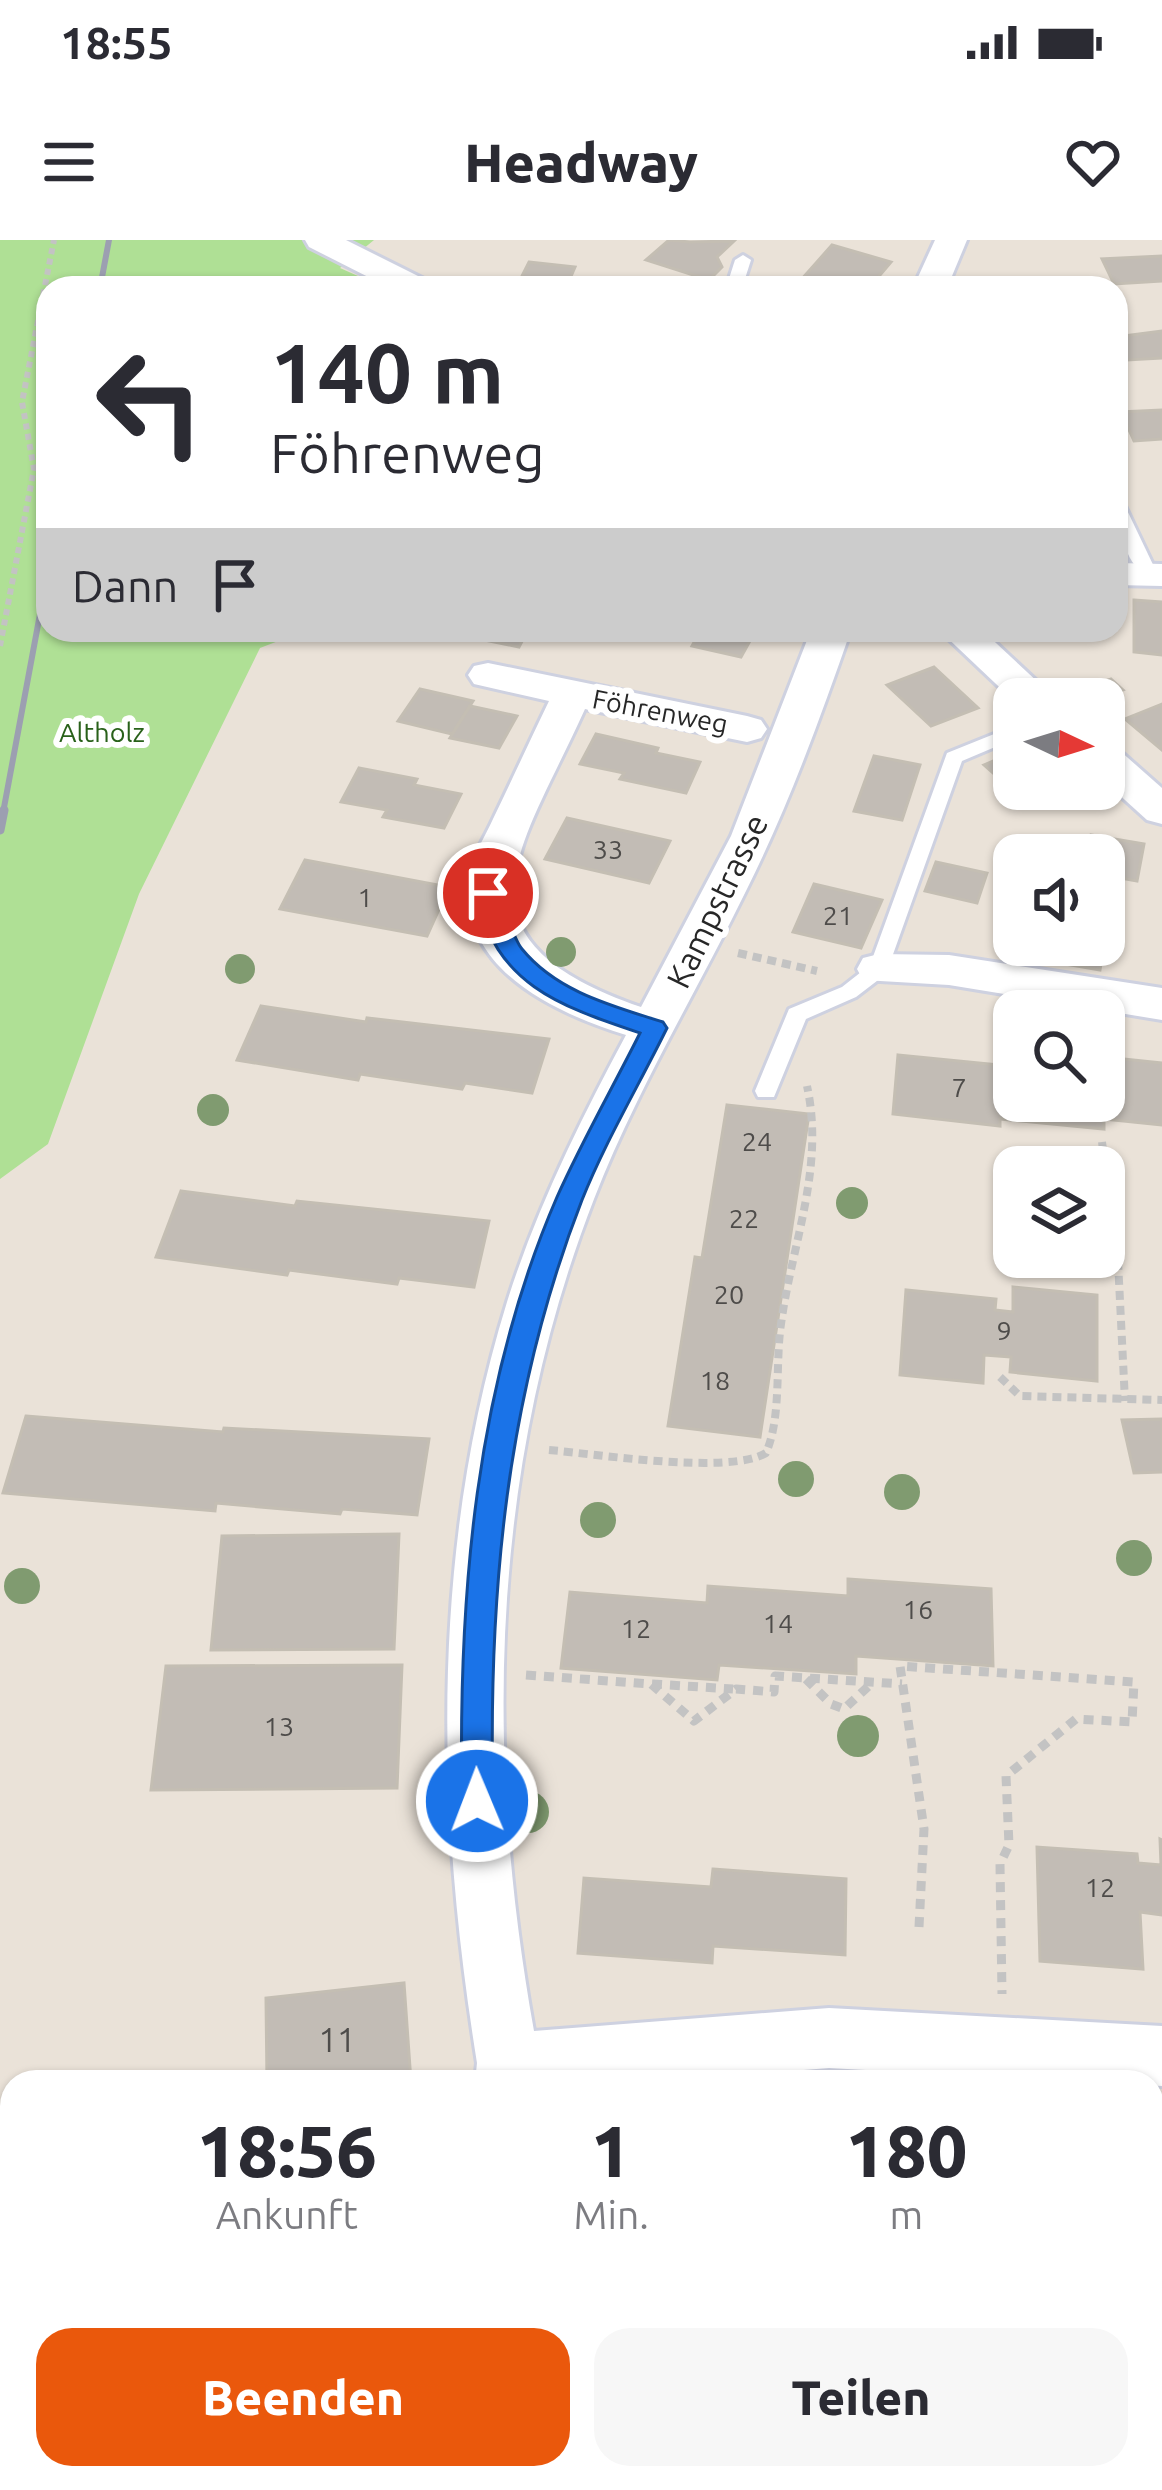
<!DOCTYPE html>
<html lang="de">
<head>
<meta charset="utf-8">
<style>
  :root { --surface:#fff; --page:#f7f7f7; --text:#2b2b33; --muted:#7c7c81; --accent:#ea580c }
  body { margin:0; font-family:Ubuntu,sans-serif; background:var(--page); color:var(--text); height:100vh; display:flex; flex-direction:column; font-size:45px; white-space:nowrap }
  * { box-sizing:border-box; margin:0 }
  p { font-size:39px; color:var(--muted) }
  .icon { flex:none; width:66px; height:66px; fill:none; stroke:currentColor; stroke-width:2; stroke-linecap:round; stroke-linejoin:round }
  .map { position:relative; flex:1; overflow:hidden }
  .side { position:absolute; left:0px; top:1830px; width:1164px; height:420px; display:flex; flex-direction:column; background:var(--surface); border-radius:36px 36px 0 0; box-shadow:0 3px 9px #0004 }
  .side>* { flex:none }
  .top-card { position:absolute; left:36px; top:36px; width:1092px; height:366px; border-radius:36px; box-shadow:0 3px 9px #0004; background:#fff; color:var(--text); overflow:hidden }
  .needle { width:78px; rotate:94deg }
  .fabs { position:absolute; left:993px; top:438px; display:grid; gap:24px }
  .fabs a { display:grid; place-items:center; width:132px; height:132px; border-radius:24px; background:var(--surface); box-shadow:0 3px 9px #0004; font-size:60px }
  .pin { position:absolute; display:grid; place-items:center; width:102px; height:102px; color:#fff; margin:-51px; border:6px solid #fff; border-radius:50%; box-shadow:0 3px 12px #0007 }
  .me { position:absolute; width:132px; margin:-66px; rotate:359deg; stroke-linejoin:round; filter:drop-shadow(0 0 9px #0008) }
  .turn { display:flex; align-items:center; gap:42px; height:252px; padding:0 36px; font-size:54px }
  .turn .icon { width:156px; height:156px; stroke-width:2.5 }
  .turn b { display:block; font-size:84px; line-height:102px }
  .then { display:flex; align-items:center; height:114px; padding:0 36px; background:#0003; gap:24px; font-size:45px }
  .eta { display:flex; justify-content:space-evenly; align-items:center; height:204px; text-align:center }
  .eta b { font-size:72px; font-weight:800; line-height:84px }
  .action { display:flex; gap:24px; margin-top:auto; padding:24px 36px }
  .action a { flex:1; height:138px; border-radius:36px; background:var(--accent); color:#fff; font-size:48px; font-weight:800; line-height:138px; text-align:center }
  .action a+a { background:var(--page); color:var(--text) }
  .status { display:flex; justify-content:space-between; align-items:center; height:84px; padding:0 60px; background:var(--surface); direction:ltr }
  .status svg { height:33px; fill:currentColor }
  header { display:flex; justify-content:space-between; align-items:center; height:156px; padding:0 36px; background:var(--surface); font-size:54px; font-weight:800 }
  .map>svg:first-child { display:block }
  .green { fill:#afe095 }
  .building { fill:#c2bcb5; stroke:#c4beb3; stroke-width:3 }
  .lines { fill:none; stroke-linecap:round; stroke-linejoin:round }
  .service-casing { stroke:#ced1e0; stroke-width:6 }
  .minor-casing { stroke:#ced1e0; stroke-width:6 }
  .path-far2 { stroke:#c3c3c3; stroke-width:6; stroke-dasharray:6 4.5; stroke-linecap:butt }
  .path-far1 { stroke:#c3c3c3; stroke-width:8; stroke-dasharray:9 6; stroke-linecap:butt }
  .path { stroke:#c3c3c3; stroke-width:9; stroke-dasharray:10 8; stroke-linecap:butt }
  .service { fill:#fff; fill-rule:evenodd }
  .minor { fill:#fff; fill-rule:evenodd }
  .rail-far1 { stroke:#9c9fb1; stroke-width:6 }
  .rail { stroke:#9c9fb1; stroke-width:9 }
  .tree { fill:#809b70 }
  .route { fill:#1a73e8; stroke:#114b97; stroke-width:3 }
  .labels { text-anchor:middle; stroke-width:12; stroke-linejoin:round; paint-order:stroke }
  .far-street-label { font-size:27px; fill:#272727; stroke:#fff }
  .far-park-label { font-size:27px; fill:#29611a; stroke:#fff }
  .number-label { font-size:27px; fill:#4e4c4a }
  .street-label { font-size:33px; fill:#272727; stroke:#fff }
  .near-number-label { font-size:33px; fill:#4e4c4a }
</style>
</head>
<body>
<div class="status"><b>18:55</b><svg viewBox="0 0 49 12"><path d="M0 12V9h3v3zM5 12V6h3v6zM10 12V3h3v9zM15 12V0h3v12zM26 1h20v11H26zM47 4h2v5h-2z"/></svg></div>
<header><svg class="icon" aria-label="menu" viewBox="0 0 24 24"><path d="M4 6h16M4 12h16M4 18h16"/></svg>Headway<svg class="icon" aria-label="heart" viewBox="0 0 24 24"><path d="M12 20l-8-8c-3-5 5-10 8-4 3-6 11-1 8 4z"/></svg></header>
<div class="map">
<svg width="1162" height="2250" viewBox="0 0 1162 2250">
  <rect width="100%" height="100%" fill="#eae2d8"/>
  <polygon class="green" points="0,0 374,0 340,28 385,48 48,48 48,390 307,390 260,408 139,654 48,904 0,939"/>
  <g class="building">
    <polygon points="669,0 690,2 734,1 717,17 722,27 709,40 646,20"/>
    <polygon points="832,5 891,22 869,48 829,48 801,40"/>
    <polygon points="1162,16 1162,41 1114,44 1102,19"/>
    <polygon points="529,22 575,27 566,48 516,48"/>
    <polygon points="987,40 1054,43 1054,48 987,48"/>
    <polygon points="1162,91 1162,118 1127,120 1116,97"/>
    <polygon points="1162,170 1162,199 1134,201 1121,172"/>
    <polygon points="1134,360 1162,362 1162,415 1134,412"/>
    <polygon points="495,390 528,390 519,407 489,401"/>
    <polygon points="701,390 756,390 741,417 692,406"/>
    <polygon points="934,427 978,468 931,486 887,445"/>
    <polygon points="1111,439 1123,450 1098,459 1086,448"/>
    <polygon points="420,449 473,461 452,494 398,481"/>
    <polygon points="1162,464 1162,510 1125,479"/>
    <polygon points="470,466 517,476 499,508 450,498"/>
    <polygon points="596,494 658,508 656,513 700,522 686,553 620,539 624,533 580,524"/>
    <polygon points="1014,512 1014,549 1032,549 1018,555 984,525"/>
    <polygon points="874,516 920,525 902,580 854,571"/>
    <polygon points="359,528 417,539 414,545 461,554 444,588 383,577 387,570 341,562"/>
    <polygon points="567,578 670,601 649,643 545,619"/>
    <polygon points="1091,595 1144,604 1137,641 1104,635 1104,615 1086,615"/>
    <polygon points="305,620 449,647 427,696 280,669"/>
    <polygon points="936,622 987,633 977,663 925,651"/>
    <polygon points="814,644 882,660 861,708 793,692"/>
    <polygon points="1045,705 1104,705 1100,730 1042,720"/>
    <polygon points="261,766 366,782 367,778 549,799 532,853 465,843 462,849 360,834 358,840 237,820"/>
    <polygon points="898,815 999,825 1000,817 1014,818 1014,861 1104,861 1104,817 1162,823 1162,885 1104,879 1104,889 1000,879 1000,886 893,874"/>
    <polygon points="727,865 809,874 760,1197 668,1186 695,1017 702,1018"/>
    <polygon points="181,951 295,966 297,961 489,981 474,1047 399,1038 397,1044 289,1030 287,1035 156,1017"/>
    <polygon points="1013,1047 1097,1055 1097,1141 1010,1132 1011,1117 984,1115 983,1143 900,1135 906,1050 996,1059 995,1070 1013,1072"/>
    <polygon points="26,1176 223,1192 224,1188 429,1199 417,1275 342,1269 340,1274 216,1263 215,1271 3,1253"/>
    <polygon points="1162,1179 1162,1232 1134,1233 1122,1180"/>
    <polygon points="399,1294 394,1409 211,1410 222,1296"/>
    <polygon points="848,1339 991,1349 993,1426 856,1416 856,1434 719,1425 717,1440 561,1428 570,1352 707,1363 708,1346 848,1356"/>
    <polygon points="402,1425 397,1548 151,1550 166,1426"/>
    <polygon points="1160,1599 1162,1600 1162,1675 1140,1672 1143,1729 1040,1721 1037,1607 1137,1614 1138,1623 1161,1625"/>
    <polygon points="713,1629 846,1639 845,1715 713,1706 712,1723 578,1713 584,1638 711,1647"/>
    <polygon points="404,1743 411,1842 267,1842 266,1758"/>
    <polygon points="1152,1886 1162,1887 1162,2158 1152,2157"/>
  </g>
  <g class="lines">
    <defs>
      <g id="service">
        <polygon points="743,15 751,20 742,48 726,48 735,20"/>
        <path d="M 1116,261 L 1125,266 L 1157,333 L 1154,337 L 1148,338 C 1126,325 1116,286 1116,261 Z"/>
        <polygon points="1014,486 1014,499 962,521 886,734 856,757 806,779 774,857 758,857 755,851 789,769 842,747 870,725 947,513"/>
      </g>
      <g id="minor">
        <polygon points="305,0 346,0 428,41 433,48 390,48 309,7"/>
        <polygon points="935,0 967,0 947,48 913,48"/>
        <polygon points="1116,323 1162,324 1162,346 1116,345"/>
        <path d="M 811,390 L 851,390 C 820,479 788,567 746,651 C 695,755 636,851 594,959 C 490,1226 484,1512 534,1791 L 829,1768 L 1162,1786 L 1162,1846 L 829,1828 L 648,1842 L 475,1842 L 477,1823 C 436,1568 430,1311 507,1062 C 536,969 580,881 626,795 C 552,772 453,726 470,630 C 474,613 486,595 493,579 C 512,540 530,500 549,461 L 474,444 L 468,435 L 474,426 L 488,423 L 747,476 L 761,480 L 767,489 L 761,498 L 747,502 L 585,469 C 520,613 443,698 641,767 L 731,596 Z"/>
        <polygon points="939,390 982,390 1056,459 1014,461"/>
        <polygon points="1104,506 1119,510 1162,548 1162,584 1147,580 1104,541"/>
        <polygon points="879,714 949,715 1162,748 1162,780 949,745 863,740 857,729 863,718"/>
        <polygon points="550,2238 620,2238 623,2250 553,2250"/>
      </g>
    </defs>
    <use href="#service" class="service-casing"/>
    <use href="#minor" class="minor-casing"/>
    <polyline class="path-far2" points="0,406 34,229 22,162 54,0"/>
    <g class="path-far1">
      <polyline points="738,713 817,731"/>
      <polyline points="1102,902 1118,1021 1125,1161"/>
      <polyline points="1000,1137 1020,1156 1162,1160"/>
      <path d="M 549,1210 C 596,1214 730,1235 766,1213 C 782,1176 775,1124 781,1084 C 792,1003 825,928 807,846"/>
    </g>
    <g class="path">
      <polyline points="526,1435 651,1444 694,1481 736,1449 774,1452 775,1436 902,1444"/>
      <polyline points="806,1439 831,1464 844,1469 873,1442"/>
      <polyline points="652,1444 733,1449"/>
      <polyline points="919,1687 924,1589 900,1426 1134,1442 1132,1482 1076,1479 1006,1536 1009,1605 1000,1624 1002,1754"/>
      <polyline points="962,2238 985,2250"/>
      <polyline points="1111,2238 1111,2250"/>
      <polyline points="282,2250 284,2238"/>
    </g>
    <use href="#service" class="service"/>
    <use href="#minor" class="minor"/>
    <g class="rail-far1">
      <polyline points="100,48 109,0"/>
      <polyline points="3,573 48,331"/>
    </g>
    <polyline class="rail" points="0,590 4,570"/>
  </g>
  <g class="tree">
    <circle cx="523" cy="649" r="15"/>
    <circle cx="561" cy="712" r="15"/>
    <circle cx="240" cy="729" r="15"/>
    <circle cx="213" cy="870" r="16"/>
    <circle cx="852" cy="963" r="16"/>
    <circle cx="796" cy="1239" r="18"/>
    <circle cx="902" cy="1252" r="18"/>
    <circle cx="598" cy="1280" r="18"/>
    <circle cx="1134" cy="1318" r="18"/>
    <circle cx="22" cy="1346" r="18"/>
    <circle cx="858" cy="1496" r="21"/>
    <circle cx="528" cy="1572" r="21"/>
  </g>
  <path class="route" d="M 488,645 C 506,652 508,692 522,709 C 557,752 613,766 663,782 L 667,788 C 639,845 605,902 582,960 C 506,1155 488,1354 493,1561 L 488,1571 L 477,1575 L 466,1571 L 462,1561 C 458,1357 475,1146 557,957 C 582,901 613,847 640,793 C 560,766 495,745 476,653 Z"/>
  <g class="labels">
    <g class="far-street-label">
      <text transform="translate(660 472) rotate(11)" y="9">Föhrenweg</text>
    </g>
    <g class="far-park-label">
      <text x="102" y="502">Altholz</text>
    </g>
    <g class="number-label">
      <text x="608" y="619">33</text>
      <text x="365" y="667">1</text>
      <text x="838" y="685">21</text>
      <text x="959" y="857">7</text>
      <text x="757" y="911">24</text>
      <text x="744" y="988">22</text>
      <text x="729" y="1064">20</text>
      <text x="1004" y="1100">9</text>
      <text x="715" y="1150">18</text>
      <text x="918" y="1379">16</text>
      <text x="778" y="1393">14</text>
      <text x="636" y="1398">12</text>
      <text x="279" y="1496">13</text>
      <text x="1100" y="1657">12</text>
    </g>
    <g class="street-label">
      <text transform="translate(717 661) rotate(-64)" y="12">Kampstrasse</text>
    </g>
    <g class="near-number-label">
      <text x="337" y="1812">11</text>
    </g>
  </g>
</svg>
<div class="fabs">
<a><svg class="needle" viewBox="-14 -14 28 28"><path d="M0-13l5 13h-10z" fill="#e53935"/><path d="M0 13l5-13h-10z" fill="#7c7c81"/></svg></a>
<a><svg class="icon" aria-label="sound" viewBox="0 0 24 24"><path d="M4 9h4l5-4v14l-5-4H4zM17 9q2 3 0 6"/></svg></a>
<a><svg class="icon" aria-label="search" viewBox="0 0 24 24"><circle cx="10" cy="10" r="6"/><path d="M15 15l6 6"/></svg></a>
<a><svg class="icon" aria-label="layers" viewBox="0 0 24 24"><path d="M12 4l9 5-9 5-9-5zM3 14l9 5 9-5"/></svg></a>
</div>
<div class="pin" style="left:488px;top:653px;background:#d93025"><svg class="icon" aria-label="arrive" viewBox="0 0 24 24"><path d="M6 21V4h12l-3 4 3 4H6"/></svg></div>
<svg class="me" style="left:477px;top:1561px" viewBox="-20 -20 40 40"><circle r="17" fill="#1a73e8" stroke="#fff" stroke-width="3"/><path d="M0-11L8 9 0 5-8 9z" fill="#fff"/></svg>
<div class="top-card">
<div class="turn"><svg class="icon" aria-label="left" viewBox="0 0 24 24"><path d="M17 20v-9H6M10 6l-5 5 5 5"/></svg><div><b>140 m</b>Föhrenweg</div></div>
<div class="then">Dann<svg class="icon" aria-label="arrive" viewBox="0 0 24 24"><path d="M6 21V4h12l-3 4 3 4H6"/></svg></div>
</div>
<section class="side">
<div class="eta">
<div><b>18:56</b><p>Ankunft</p></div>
<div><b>1</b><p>Min.</p></div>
<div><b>180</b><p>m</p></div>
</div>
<div class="action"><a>Beenden</a><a>Teilen</a></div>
</section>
</div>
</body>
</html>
